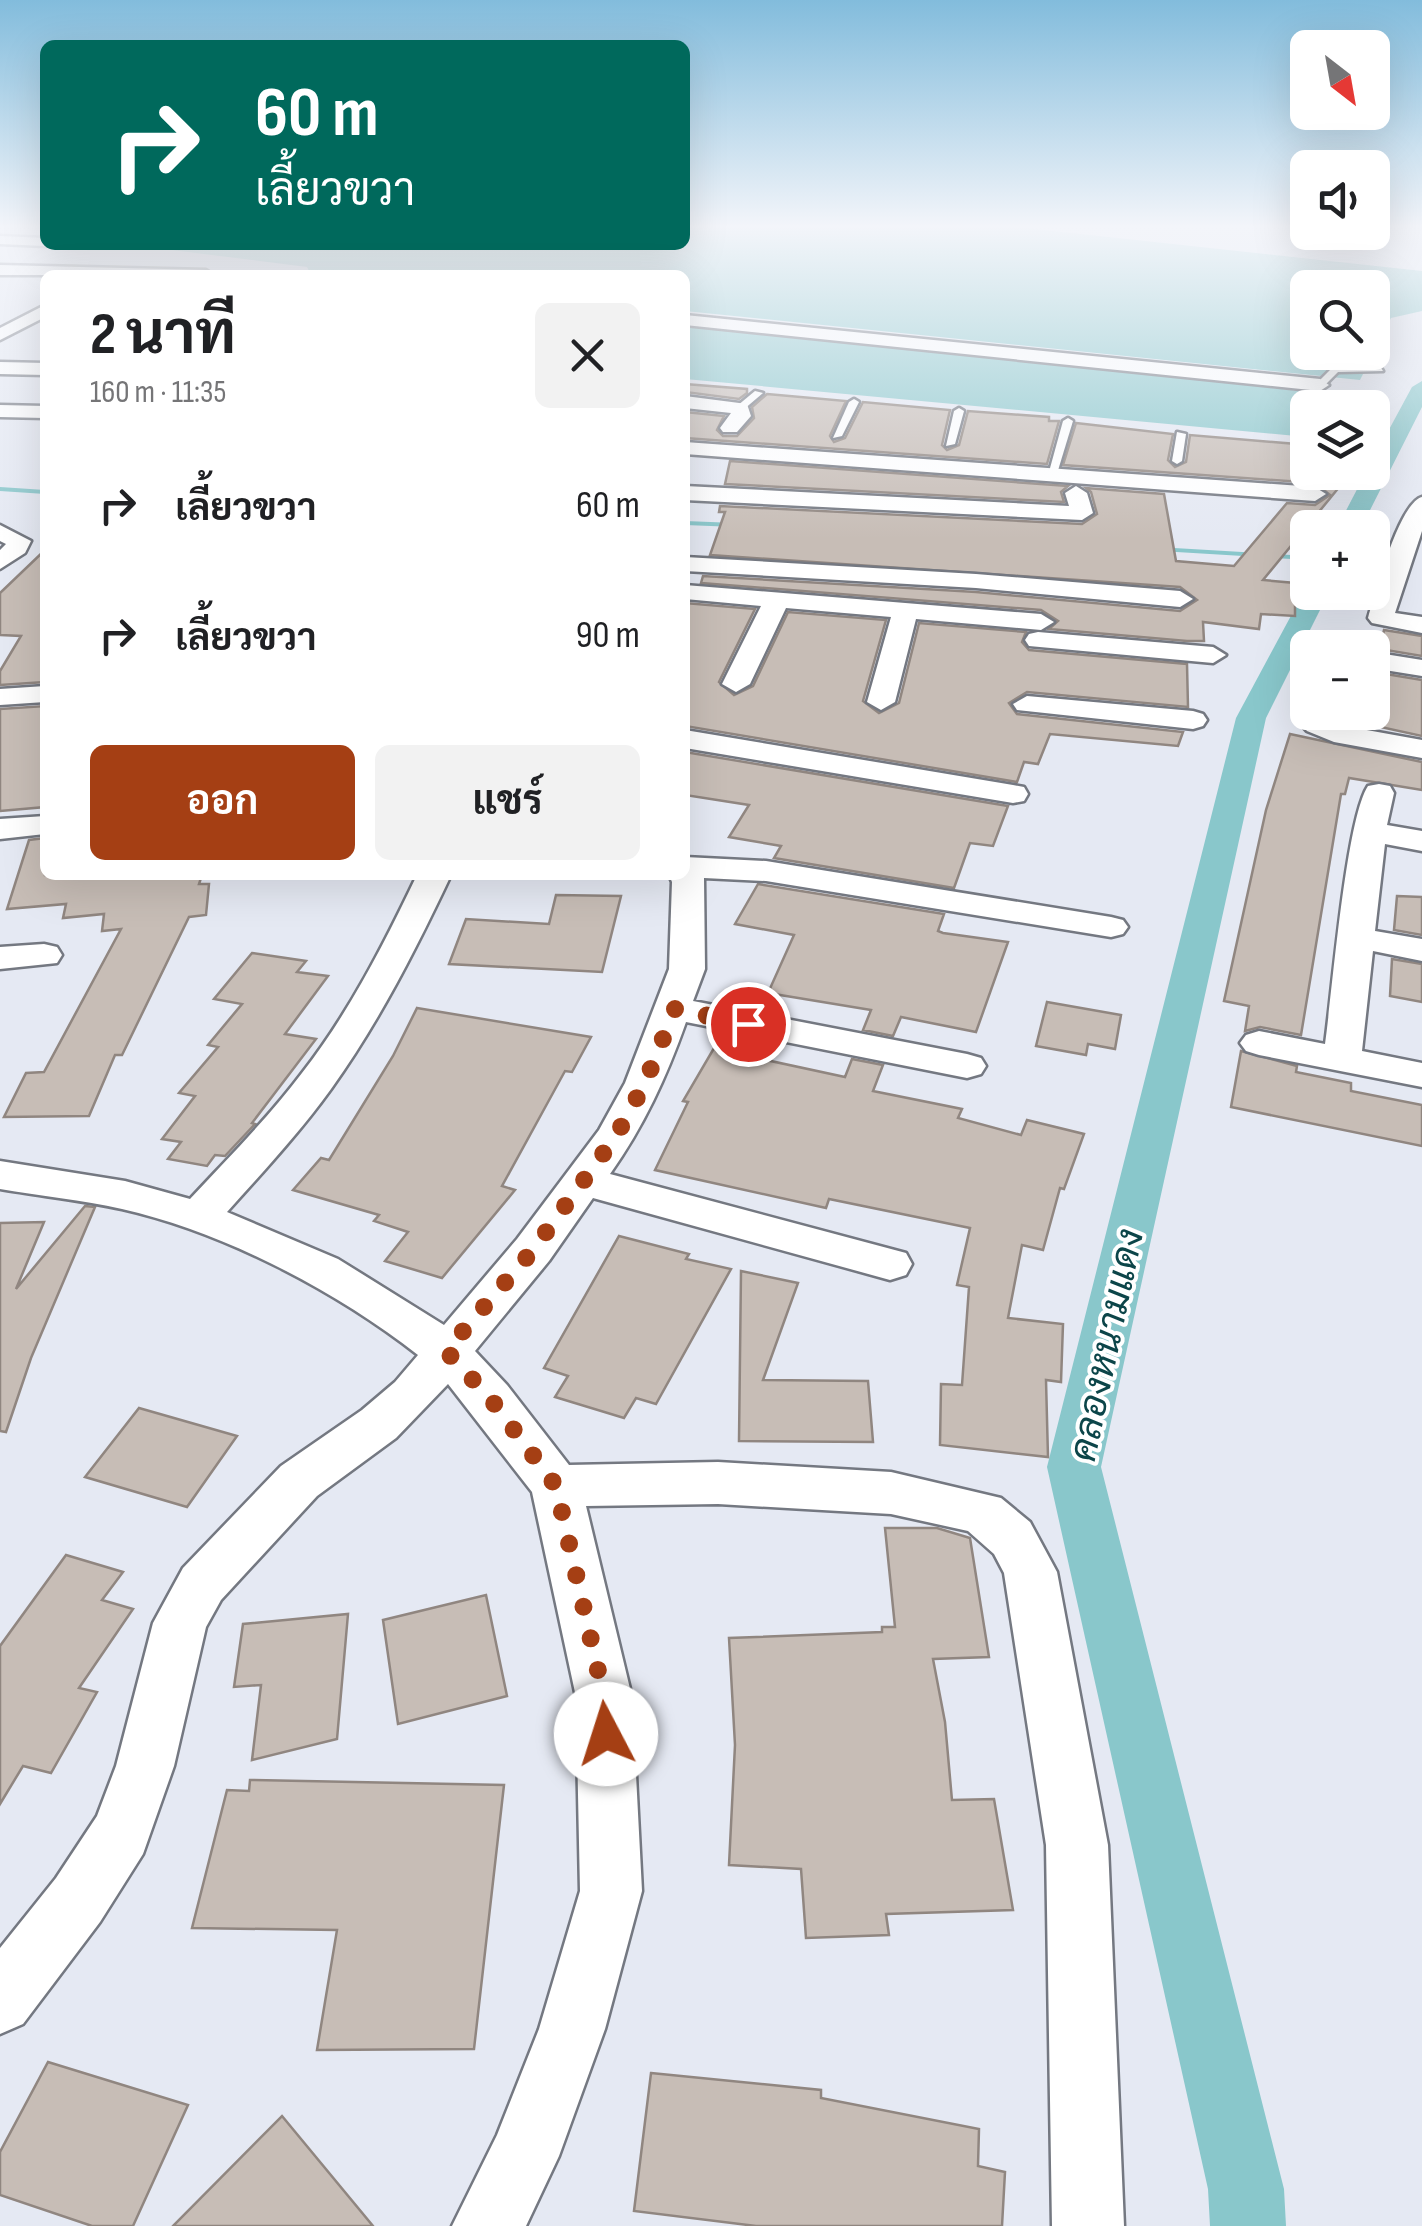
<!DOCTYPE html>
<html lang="th">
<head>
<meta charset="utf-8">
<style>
  :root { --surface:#fff; --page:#f2f2f2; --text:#202124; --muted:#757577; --accent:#a53f14 }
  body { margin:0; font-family:"Sofia Sans Condensed",Sarabun,sans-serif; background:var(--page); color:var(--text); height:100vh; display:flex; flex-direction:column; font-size:38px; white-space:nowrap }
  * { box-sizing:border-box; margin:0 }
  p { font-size:32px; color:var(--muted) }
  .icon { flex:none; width:55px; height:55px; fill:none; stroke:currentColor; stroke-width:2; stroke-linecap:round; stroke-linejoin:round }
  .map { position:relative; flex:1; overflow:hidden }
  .drawer { position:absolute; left:40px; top:270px; width:650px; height:610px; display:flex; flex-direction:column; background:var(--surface); border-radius:15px; box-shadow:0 10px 40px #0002 }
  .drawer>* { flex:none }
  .hud { position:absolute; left:40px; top:40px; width:650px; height:210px; border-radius:15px; box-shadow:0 10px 40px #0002; background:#00695c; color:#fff; overflow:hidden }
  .needle { width:65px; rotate:149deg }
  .buttons { position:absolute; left:1290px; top:30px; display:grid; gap:20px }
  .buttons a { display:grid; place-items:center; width:100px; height:100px; border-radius:15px; background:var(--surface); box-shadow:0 10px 40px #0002; font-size:50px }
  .pin { position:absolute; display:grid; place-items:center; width:85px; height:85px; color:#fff; margin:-42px; border:5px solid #fff; border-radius:50%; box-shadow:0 2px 10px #0007 }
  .me { position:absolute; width:110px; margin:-55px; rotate:355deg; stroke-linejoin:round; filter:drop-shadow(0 0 8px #0008) }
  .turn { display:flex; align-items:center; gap:35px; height:210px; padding:0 50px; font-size:45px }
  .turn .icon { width:130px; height:130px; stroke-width:2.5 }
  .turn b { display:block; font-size:70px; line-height:85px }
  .round { display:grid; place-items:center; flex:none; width:105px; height:105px; border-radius:15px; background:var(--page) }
  .summary { display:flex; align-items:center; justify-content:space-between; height:170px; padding:0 50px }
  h1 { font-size:60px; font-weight:700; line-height:75px }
  .action { display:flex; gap:20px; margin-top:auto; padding:20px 50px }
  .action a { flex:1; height:115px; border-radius:15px; background:var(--accent); color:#fff; font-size:40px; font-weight:700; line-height:115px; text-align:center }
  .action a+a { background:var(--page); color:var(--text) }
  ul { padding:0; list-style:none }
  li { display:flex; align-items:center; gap:30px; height:130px; padding:0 50px }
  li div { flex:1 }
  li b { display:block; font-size:38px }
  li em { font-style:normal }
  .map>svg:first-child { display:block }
  .water { fill:#89c7cb; fill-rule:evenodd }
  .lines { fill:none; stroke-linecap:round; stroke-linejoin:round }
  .stream { fill:#89c7cb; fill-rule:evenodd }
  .canal { fill:#89c7cb; fill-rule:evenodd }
  .building { fill:#c7bdb6; stroke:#908680; stroke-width:2.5 }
  .service-casing { stroke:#747881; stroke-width:5 }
  .minor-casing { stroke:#747881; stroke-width:5 }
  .service { fill:#fff; fill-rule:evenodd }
  .minor { fill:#fff; fill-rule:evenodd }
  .route { stroke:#a53f14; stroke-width:18; stroke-dasharray:0 32.4 }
  .labels { text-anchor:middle; stroke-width:8; stroke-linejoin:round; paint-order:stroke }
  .near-water-label { font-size:38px; font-style:italic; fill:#0c4549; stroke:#fff }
</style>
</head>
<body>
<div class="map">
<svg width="1422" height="2226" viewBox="0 0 1422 2226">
  <rect width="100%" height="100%" fill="#e5e9f3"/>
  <g class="water">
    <path d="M 685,227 L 1015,227 L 1422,271 L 1422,311 L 1391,318 L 1360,380 L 685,311 L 685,275 L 328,275 L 310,273 L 307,267 L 132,245 L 685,245 ZM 1308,288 L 1372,288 L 1372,352 L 1308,352 Z"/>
    <polygon points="685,324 1310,392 1360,402 1360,407 1308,408 1307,437 685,379"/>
  </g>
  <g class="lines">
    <g class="stream">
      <polygon points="0,487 45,490 45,494 0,491"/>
      <polygon points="685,521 736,523 740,525 736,527 685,525"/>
      <polygon points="1157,547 1308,556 1308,560 1160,551 1157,551"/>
    </g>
    <g class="canal">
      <polygon points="1422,381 1422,407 1361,528 1337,528 1366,472 1372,472 1372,461 1412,387"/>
      <polygon points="1307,586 1308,592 1329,592 1266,718 1101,1467 1284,2189 1286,2226 1210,2226 1208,2189 1047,1467 1236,718"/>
    </g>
  </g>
  <g class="building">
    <polygon points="685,384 747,389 747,393 739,399 685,392"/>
    <polygon points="767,394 846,401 830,436 834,442 845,438 863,402 950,410 942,445 947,450 959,445 968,411 1049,417 1049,421 1059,421 1047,464 685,438 685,412 724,416 717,430 723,436 737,436 754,418 752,407"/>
    <polygon points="1076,423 1173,434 1168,460 1175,467 1186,462 1190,435 1308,445 1308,479 1313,472 1335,472 1345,480 1263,580 1295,583 1295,616 1261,614 1259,629 1203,622 1204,641 1187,641 1049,629 1058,621 1041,610 701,583 703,576 976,592 1180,611 1197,600 1180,587 710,555 725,512 719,512 720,506 1082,524 1097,514 1091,492 1086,488 1164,494 1176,561 1234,566 1287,503 1315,505 1330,495 1315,483 1063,465"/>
    <polygon points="730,461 1068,486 1061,492 1064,502 725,484"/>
    <polygon points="45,550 45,682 0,685 0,671 21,636 0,635 0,593"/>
    <polygon points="685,603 755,609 719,682 734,695 753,686 788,612 886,620 863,701 879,713 899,703 919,623 1026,632 1022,642 1029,650 1187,664 1188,707 1027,692 1009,703 1017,714 1183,732 1178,746 1050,734 1038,764 1024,762 1017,782 685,726"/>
    <polygon points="1384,630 1422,636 1422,656 1380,649"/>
    <polygon points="1374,672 1422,680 1422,736 1330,716 1329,712 1372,712"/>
    <polygon points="45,706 45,807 0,811 0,709"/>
    <polygon points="1290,734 1422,762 1422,790 1349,778 1345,794 1341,794 1301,1035 1260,1027 1245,1031 1249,1006 1224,1001 1266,810"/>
    <polygon points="685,752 1008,806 993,846 970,843 954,888 774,858 781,846 729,837 749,805 685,795"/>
    <polygon points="45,838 45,875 202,875 199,884 209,884 206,915 189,917 122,1055 115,1055 89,1116 4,1117 26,1073 44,1072 121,929 102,931 104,914 63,918 66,904 7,909 29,840"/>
    <polygon points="758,884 944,914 938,931 943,933 1008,942 976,1032 901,1017 893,1036 863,1030 871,1010 768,993 794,935 735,924"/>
    <polygon points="556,895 621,896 602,972 449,964 466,919 549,924"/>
    <polygon points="1397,896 1422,897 1422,935 1394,930"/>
    <polygon points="252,953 306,961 297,972 328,976 285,1034 316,1039 252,1123 255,1124 225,1156 215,1155 207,1166 168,1159 181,1142 162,1139 195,1096 179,1093 218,1047 208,1045 242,1004 214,999"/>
    <polygon points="1392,959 1422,964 1422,1002 1390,996"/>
    <polygon points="1047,1002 1121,1015 1115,1049 1088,1044 1086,1055 1036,1046"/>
    <polygon points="417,1008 591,1037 572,1072 565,1071 502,1186 515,1190 442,1278 385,1261 408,1232 374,1221 379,1215 293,1190 321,1158 329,1160 393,1056"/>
    <polygon points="717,1043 755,1051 752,1057 845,1077 852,1059 883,1065 873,1091 962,1109 958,1118 1021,1135 1027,1120 1084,1134 1064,1189 1060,1188 1043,1250 1022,1245 1008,1318 1063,1324 1061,1382 1046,1380 1048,1457 940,1445 941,1384 962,1385 969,1287 957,1285 970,1228 829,1199 826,1208 655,1170 688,1102 683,1101"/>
    <polygon points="1241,1051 1297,1066 1296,1072 1351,1083 1351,1091 1422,1105 1422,1146 1231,1107"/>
    <polygon points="85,1206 95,1207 31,1358 6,1432 0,1431 0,1223 44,1222 16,1289"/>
    <polygon points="619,1236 689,1254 686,1259 731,1269 656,1404 636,1398 624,1418 555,1397 568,1376 544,1368"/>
    <polygon points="741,1271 798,1283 763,1380 868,1381 873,1442 739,1441"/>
    <polygon points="139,1408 237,1436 187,1507 85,1477"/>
    <polygon points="885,1528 937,1528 970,1538 989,1657 933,1659 945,1722 952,1800 994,1799 1013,1910 886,1914 889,1935 806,1938 801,1869 729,1865 735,1745 729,1638 882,1632 882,1627 895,1627"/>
    <polygon points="66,1555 123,1572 102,1600 133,1609 79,1688 97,1692 51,1773 23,1766 0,1804 0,1646"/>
    <polygon points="486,1595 507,1696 398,1724 383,1620"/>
    <polygon points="348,1614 337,1739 252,1760 261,1685 234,1687 243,1624"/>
    <polygon points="250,1780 504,1785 474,2049 317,2050 337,1930 192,1928 227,1790 249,1791"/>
    <polygon points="48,2062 188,2105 133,2226 92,2226 0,2195 0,2152"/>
    <polygon points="651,2073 821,2090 821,2098 979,2129 978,2166 1005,2172 1002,2226 756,2226 634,2211"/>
    <polygon points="282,2116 373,2226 173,2226"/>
  </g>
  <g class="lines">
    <defs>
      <g id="service">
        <polygon points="1380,366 1383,371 1338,372 1323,387 1315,385 1333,367"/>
        <polygon points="755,391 763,393 743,410 737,410 737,406"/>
        <polygon points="854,399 859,402 842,436 833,438 849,402"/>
        <polygon points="959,408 964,411 955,444 946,446 954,411"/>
        <polygon points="1068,418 1073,421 1056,477 1047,479 1063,421"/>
        <polygon points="1177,432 1186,434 1182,461 1177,464 1172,461"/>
      </g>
      <g id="minor">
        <polygon points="0,236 45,238 45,245 50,245 45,246 0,244"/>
        <polygon points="0,265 206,270 214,275 0,275"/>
        <polygon points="45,305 45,317 0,340 0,328"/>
        <polygon points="685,315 1320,379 1329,385 1320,391 685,325"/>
        <polygon points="0,362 45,363 45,375 0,374"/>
        <polygon points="685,396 747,404 751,416 737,432 723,432 720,428 731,413 685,408"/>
        <polygon points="0,405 45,406 45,418 0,417"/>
        <polygon points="685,442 1315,487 1326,494 1315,501 685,454"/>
        <polygon points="685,486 1069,506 1065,493 1076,486 1087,493 1093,513 1082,520 685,500"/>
        <path d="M 1422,497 L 1422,531 L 1395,613 L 1422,617 L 1422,633 L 1372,623 L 1368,618 C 1375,594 1399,503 1422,497 Z"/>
        <polygon points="0,525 31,541 25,553 0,569 0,550 6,544 0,541"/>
        <polygon points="685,557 976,574 1180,591 1193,599 1180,607 976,588 685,571"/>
        <polygon points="685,585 1041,614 1054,622 1041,630 916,619 895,702 881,710 867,702 891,617 786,608 750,684 736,692 722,684 761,606 685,599"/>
        <polygon points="1038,632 1213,647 1226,655 1213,663 1029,646 1025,640 1029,634"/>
        <polygon points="1372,652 1422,660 1422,676 1372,668"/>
        <polygon points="45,686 45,702 0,705 0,689"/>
        <polygon points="1027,696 1193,711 1203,714 1207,720 1203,726 1193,729 1017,710 1013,704"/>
        <polygon points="1308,704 1308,712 1325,712 1327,719 1339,725 1422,740 1422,758 1334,742 1307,731 1295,718 1301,706"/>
        <polygon points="685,730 1013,785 1024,787 1028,794 1024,801 1013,803 685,748"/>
        <path d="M 1379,784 L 1390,786 L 1394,793 L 1387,825 L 1422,831 L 1422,851 L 1385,844 L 1375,931 L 1422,939 L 1422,961 L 1373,951 L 1362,1051 L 1422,1063 L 1422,1087 L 1259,1055 L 1246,1051 L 1240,1043 L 1246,1035 L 1259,1031 L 1325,1044 C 1332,995 1346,819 1368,786 Z"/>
        <polygon points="45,816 45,834 0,839 0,819"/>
        <path d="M 685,857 L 766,861 L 1111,917 L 1123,920 L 1128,927 L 1123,934 L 1111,937 L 766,881 L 704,878 L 705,969 L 693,1001 L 967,1054 L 981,1058 L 986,1066 L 981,1074 L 967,1078 L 686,1022 C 666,1078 644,1126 610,1174 L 906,1253 L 912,1264 L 906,1275 L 890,1280 L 593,1198 L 549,1261 L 475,1351 L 507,1385 L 569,1465 L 718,1462 L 891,1472 L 1001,1498 L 1030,1522 L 1057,1572 L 1108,1845 L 1124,2226 L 1052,2226 L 1046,1845 L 1004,1573 L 994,1554 L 968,1531 L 891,1514 L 718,1504 L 586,1506 L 632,1697 L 642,1891 L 605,2029 L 559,2156 L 526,2226 L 452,2226 L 497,2135 L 539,2029 L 580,1891 L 576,1697 L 532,1492 L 448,1384 L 396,1438 L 317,1496 L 221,1600 L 206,1627 L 174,1766 L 143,1854 L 100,1922 L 23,2024 L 0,2034 L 0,1948 L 56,1878 L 97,1816 L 116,1766 L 153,1623 L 183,1568 L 281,1466 L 362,1410 L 395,1382 L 418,1355 C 336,1291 224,1232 122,1209 C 82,1200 40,1196 0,1189 L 0,1161 L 125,1181 L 190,1199 C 228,1158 268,1118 302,1073 C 349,1013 384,944 417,875 L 451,875 C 416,949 379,1022 331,1089 C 300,1132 263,1172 227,1212 L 338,1259 L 444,1325 L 517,1239 L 599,1130 L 625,1083 L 669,969 L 672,882 L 669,875 L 685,875 Z"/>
        <polygon points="44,944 57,947 62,955 57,963 0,969 0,947"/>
      </g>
    </defs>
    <use href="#service" class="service-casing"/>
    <use href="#minor" class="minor-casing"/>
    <use href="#service" class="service"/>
    <use href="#minor" class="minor"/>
  </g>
  <linearGradient id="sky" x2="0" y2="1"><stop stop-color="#82bcdc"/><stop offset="0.42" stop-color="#f3f5fa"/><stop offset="1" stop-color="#f3f5fa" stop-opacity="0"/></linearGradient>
  <rect width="1422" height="539" fill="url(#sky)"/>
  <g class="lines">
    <polyline class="route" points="606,1734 604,1697 556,1486 490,1398 446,1351 533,1250 616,1136 645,1083 675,1009 748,1024"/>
  </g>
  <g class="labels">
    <g class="near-water-label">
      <text transform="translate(1106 1345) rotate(-78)" y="13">คลองหนามแดง</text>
    </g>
  </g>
</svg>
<div class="buttons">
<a><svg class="needle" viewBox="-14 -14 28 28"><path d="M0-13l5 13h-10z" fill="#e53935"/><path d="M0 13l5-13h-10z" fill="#757577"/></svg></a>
<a><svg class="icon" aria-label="sound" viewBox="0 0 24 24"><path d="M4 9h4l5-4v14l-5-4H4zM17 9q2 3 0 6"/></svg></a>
<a><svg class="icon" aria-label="search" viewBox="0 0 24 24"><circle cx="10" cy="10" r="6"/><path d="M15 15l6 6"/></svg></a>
<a><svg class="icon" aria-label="layers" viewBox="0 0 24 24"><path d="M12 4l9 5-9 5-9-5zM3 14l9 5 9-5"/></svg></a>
<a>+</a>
<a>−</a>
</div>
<div class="pin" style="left:748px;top:1024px;background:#d93025"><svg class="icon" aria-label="arrive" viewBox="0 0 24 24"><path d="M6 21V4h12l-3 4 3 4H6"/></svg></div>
<svg class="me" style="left:606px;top:1734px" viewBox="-20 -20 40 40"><circle r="19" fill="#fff"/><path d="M0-13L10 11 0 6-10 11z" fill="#a53f14"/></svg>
<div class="hud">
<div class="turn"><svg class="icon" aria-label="right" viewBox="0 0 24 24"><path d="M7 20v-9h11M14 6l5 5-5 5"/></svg><div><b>60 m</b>เลี้ยวขวา</div></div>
</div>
<section class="drawer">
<div class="summary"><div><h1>2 นาที</h1><p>160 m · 11:35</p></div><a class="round"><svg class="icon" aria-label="close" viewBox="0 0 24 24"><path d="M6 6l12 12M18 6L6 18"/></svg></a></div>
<ul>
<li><svg class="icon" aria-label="right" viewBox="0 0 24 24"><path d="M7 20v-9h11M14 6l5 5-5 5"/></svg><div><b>เลี้ยวขวา</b></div><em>60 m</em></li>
<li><svg class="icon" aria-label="right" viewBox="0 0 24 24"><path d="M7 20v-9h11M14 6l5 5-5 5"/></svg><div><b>เลี้ยวขวา</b></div><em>90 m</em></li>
</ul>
<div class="action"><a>ออก</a><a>แชร์</a></div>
</section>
</div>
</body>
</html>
